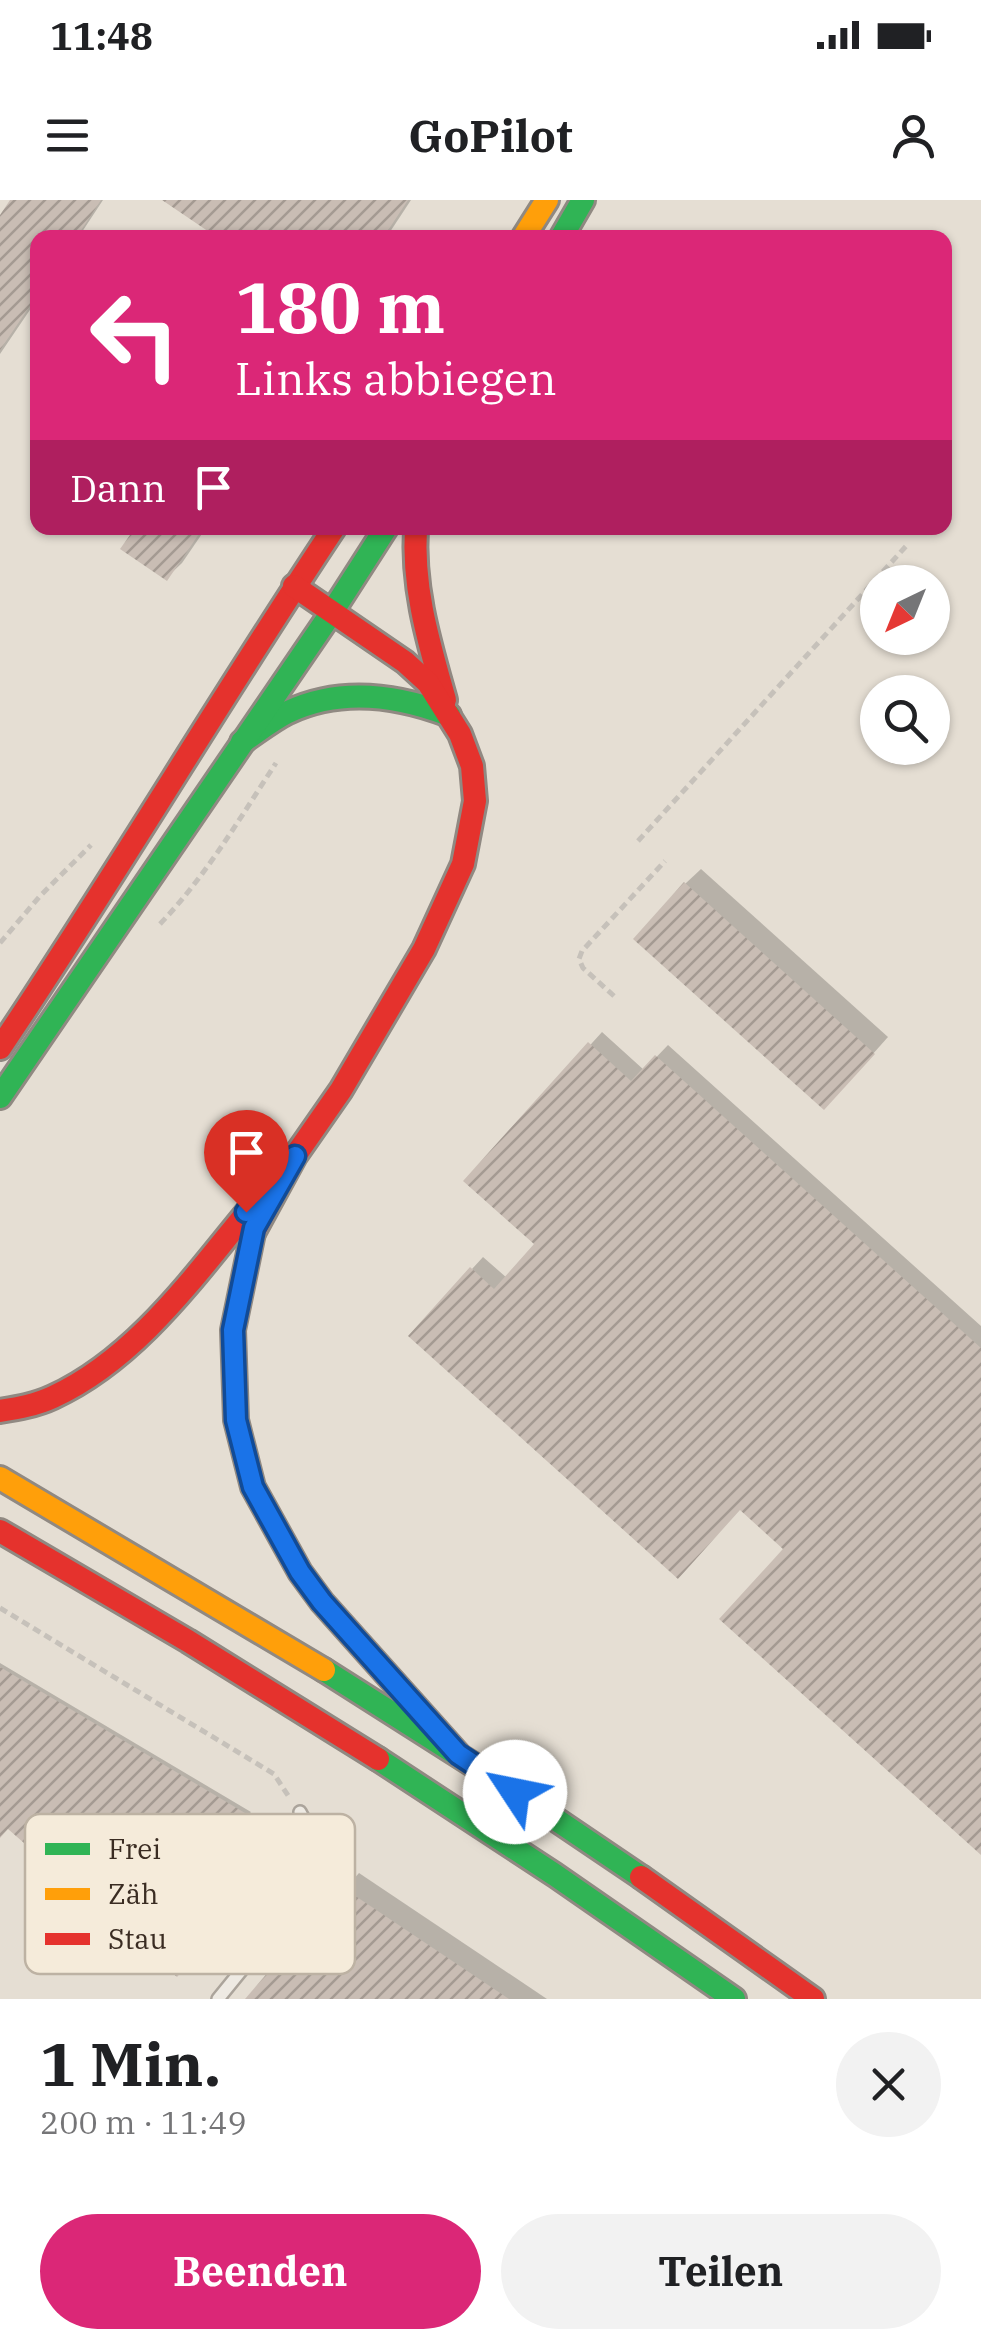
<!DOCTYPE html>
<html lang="de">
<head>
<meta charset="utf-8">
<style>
  :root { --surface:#fff; --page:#f2f2f2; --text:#202124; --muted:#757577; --accent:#db2777 }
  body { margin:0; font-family:"IBM Plex Serif",serif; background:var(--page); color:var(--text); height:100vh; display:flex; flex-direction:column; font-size:38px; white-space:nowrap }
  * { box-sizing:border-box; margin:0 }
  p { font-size:32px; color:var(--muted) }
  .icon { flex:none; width:55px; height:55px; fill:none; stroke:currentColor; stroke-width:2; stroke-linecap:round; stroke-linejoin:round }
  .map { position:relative; height:1799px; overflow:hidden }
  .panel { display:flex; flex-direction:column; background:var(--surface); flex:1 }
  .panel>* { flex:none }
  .hud { position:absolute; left:30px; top:30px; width:922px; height:305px; border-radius:20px; box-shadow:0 2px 8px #0004; background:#db2777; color:#fff; overflow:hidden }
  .needle { width:65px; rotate:223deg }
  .buttons { position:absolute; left:860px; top:365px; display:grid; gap:20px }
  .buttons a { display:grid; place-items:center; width:90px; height:90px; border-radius:50%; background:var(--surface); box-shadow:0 2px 8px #0004; font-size:50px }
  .pin { position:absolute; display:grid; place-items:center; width:85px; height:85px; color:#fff; margin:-102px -42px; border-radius:50% 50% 50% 0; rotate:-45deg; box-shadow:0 0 10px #0007 }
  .pin .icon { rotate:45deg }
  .me { position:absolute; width:110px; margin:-55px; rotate:304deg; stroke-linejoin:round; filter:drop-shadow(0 0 8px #0008) }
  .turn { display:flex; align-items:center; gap:35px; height:210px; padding:0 40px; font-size:45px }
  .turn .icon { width:130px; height:130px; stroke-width:2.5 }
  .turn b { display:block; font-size:70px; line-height:85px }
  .then { display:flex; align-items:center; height:95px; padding:0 40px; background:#0003; gap:20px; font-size:38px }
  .round { display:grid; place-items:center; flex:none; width:105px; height:105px; border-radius:52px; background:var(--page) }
  .head { display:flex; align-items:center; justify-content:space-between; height:170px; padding:0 40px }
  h1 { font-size:60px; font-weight:700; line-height:75px }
  .cta { display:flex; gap:20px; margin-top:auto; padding:20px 40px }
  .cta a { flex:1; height:115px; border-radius:60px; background:var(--accent); color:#fff; font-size:40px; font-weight:700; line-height:115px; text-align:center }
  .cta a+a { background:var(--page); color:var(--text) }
  .status { display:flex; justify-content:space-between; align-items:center; height:70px; padding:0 50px; background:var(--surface); direction:ltr }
  .status svg { height:28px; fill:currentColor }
  header { display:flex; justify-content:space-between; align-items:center; height:130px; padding:0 40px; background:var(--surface); font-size:45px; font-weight:700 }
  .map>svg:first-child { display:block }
  .shadow { fill:#0003 }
  .building { fill:url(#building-hatch) }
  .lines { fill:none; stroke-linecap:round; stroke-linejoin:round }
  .lane-casing { stroke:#aba49b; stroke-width:16 }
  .fast-casing { stroke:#908982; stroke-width:28 }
  .slow-casing { stroke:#908982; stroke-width:28 }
  .jam-casing { stroke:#908982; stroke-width:28 }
  .path { stroke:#c6c1ba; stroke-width:5; stroke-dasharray:8 5; stroke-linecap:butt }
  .lane { stroke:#eeeae3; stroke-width:11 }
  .fast { stroke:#30b455; stroke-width:22 }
  .slow { stroke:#ff9f0a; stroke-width:22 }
  .jam { stroke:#e5322d; stroke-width:22 }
  .route-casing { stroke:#114b97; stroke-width:25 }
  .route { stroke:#1a73e8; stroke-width:18 }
  .key { fill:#f5ebda; stroke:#bdb2a3; stroke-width:2.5 }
  .key-label { font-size:28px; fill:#3a2c22 }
</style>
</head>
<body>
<div class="status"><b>11:48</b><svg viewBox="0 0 49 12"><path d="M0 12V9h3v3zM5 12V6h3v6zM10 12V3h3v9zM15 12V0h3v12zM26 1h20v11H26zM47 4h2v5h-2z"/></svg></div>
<header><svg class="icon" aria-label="menu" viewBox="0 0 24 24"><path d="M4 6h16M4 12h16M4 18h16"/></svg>GoPilot<svg class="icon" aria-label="person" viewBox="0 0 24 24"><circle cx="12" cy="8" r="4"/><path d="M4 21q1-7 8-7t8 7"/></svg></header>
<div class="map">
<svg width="981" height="1799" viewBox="0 0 981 1799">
  <defs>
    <pattern id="building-hatch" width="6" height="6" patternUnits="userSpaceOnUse" patternTransform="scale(2.5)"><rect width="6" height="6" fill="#c9bdb4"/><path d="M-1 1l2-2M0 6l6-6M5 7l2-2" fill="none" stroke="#a49a92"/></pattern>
  </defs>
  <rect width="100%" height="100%" fill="#e5ded3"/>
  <g class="shadow">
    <polygon points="13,0 103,0 78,38 38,38 38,98 0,154 0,19"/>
    <polygon points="167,0 411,0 386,38 222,38"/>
    <polygon points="138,328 206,328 182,363 166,378 123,349"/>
    <polygon points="701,669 888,837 839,892 685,684"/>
    <polygon points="602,832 644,870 668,845 981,1126 981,1652 786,1348 741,1307 689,1364 472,1069 483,1057 507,1078 537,1044 467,981"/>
    <polygon points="0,1463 251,1612 217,1651 255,1685 177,1773 8,1626 0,1635"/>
    <polygon points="359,1673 547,1799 249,1799"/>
  </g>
  <g class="building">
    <polygon points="10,0 101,0 76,38 38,38 38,94 0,150 0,15"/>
    <polygon points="162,0 408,0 383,38 218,38"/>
    <polygon points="135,328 203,328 167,381 120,349"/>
    <polygon points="684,682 875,854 824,910 633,739"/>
    <polygon points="588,842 631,881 655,855 981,1148 981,1655 719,1419 783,1349 740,1310 678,1379 408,1136 470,1067 494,1089 534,1044 463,981"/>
    <polygon points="0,1467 250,1616 216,1656 254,1689 177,1777 8,1629 0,1638"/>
    <polygon points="342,1687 509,1799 245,1799"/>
  </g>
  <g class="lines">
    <defs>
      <polyline id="lane" points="218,1799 328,1664 300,1612"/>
      <g id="fast">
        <polyline points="561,38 583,0"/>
        <path d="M 242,542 C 257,532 272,520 288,512 C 341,487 397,495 449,515"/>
        <polyline points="0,897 332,412 386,328"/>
        <polyline points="253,1033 233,1130 236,1220 253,1287 300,1372 322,1402 458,1554"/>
        <polyline points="324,1470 502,1583 641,1677"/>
        <polyline points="378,1559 555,1675 734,1799"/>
      </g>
      <g id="slow">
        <polyline points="523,38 547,0"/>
        <polyline points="0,1278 324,1470"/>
      </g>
      <g id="jam">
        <path d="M 416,328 C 412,388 429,443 445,500"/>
        <path d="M 0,848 C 115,677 220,499 334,328"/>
        <polyline points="253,1033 295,956 341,890 424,749 463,664 475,601 472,566 460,534 428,483 405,462 294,386"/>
        <path d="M 0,1211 C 18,1208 36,1205 53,1197 C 140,1157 199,1069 259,998"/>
        <polyline points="0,1331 188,1441 378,1559"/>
        <polyline points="641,1677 813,1799"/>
      </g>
    </defs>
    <use href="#lane" class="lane-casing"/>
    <use href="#fast" class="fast-casing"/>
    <use href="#slow" class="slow-casing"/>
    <use href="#jam" class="jam-casing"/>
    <g class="path">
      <polyline points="638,641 908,344"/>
      <path d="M 160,724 C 206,676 240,618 276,563"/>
      <polyline points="0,743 40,696 91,645"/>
      <polyline points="614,796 583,768 579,759 582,751 665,661"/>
      <polyline points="0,1408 274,1574 289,1597"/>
    </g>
    <use href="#lane" class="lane"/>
    <use href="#fast" class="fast"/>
    <use href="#slow" class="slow"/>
    <use href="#jam" class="jam"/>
  </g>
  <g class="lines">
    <defs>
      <polyline id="route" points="246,1012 295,956 254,1028 233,1130 236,1220 253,1287 300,1372 322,1402 458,1554 515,1592"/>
    </defs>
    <use href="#route" class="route-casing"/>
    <use href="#route" class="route"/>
  </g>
  <rect x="25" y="1614" width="330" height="160" rx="15" class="key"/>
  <rect x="45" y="1643" width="45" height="12" fill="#30b455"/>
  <rect x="45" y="1688" width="45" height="12" fill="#ff9f0a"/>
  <rect x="45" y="1733" width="45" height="12" fill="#e5322d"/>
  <g class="key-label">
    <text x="108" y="1659">Frei</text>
    <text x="108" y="1704">Zäh</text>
    <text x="108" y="1749">Stau</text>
  </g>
</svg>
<div class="buttons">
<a><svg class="needle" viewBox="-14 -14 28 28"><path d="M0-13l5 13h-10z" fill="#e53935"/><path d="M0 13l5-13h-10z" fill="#757577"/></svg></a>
<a><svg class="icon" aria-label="search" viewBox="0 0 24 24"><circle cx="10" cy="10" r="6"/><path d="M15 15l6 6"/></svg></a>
</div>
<div class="pin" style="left:246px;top:1012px;background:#d93025"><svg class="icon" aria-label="arrive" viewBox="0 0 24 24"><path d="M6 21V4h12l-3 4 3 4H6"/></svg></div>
<svg class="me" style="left:515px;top:1592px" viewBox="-20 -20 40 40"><circle r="19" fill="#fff"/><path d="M0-13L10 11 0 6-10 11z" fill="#1a73e8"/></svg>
<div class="hud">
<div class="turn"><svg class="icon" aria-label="left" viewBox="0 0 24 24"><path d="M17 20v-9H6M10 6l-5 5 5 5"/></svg><div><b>180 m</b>Links abbiegen</div></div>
<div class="then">Dann<svg class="icon" aria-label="arrive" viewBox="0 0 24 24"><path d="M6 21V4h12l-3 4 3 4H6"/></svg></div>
</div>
</div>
<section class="panel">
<div class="head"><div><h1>1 Min.</h1><p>200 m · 11:49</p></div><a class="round"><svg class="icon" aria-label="close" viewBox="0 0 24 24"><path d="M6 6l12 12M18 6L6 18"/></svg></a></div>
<div class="cta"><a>Beenden</a><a>Teilen</a></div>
</section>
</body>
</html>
